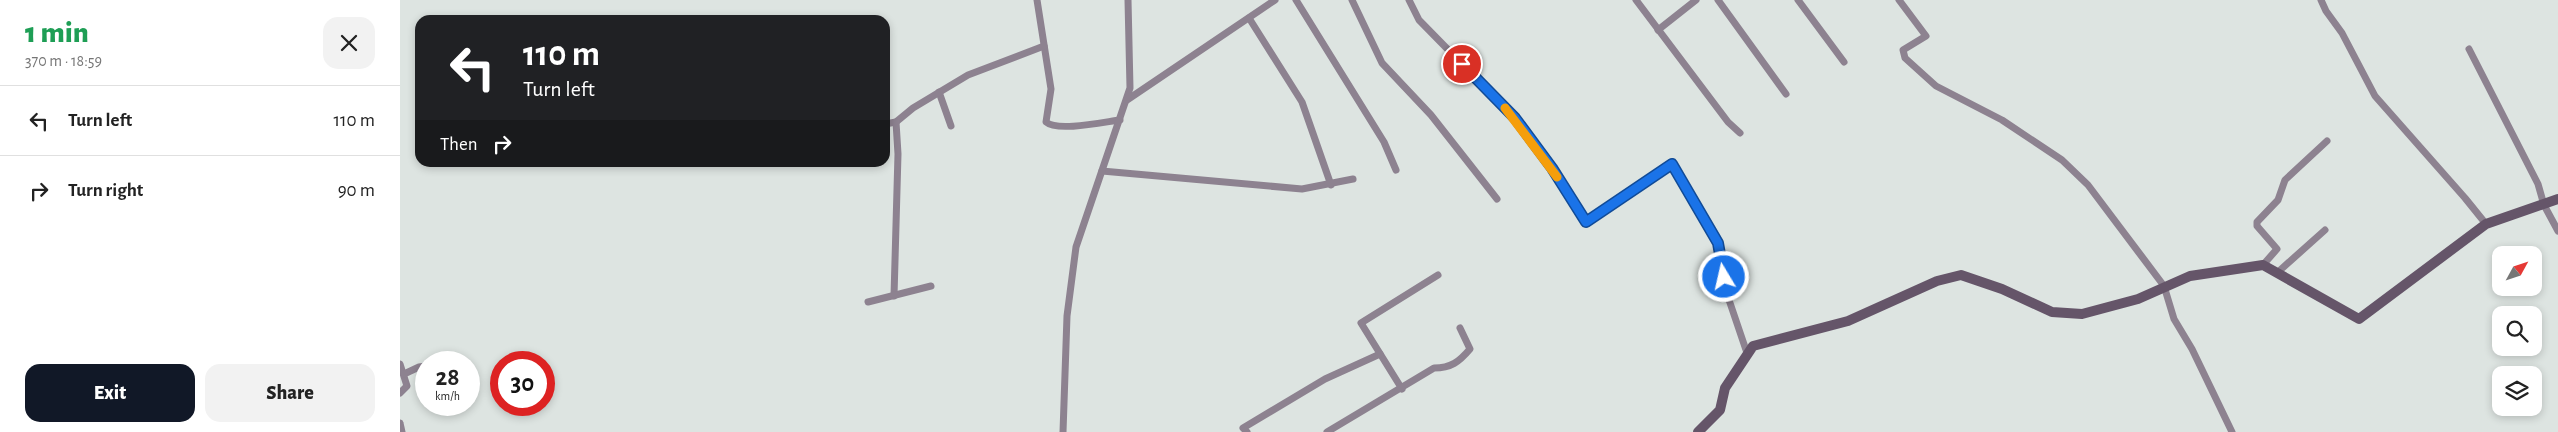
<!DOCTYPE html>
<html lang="en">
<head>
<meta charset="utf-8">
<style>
  :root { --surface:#fff; --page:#f2f2f2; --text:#222; --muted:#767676; --line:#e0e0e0; --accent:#111827 }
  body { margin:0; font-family:"Alegreya Sans",sans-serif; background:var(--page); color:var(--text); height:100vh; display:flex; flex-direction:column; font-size:19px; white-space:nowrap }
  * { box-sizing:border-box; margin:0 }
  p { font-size:16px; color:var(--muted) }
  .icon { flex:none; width:28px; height:28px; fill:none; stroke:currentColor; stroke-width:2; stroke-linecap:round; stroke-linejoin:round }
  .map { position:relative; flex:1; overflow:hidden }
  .side { display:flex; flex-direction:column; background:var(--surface); width:400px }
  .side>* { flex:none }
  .banner { position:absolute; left:15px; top:15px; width:475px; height:152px; border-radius:15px; box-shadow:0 2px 8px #0003; background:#202124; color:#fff; overflow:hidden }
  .needle { width:32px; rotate:50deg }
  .controls { position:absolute; left:2092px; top:246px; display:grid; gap:10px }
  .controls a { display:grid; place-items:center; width:50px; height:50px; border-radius:10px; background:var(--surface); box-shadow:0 2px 8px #0003; font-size:25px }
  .speed { position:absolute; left:15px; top:351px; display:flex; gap:10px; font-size:25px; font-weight:700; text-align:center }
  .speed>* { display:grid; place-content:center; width:65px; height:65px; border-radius:50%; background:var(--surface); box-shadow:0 2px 8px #0003; line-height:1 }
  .speed small { font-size:12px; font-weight:400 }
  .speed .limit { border:8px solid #d22; background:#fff; color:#111 }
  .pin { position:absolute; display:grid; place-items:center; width:42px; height:42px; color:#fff; margin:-21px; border:2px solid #fff; border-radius:50%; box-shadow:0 1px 5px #0007 }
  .me { position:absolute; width:55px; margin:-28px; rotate:351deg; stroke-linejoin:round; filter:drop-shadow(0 0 4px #0008) }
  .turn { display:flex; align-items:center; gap:18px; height:105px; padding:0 25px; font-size:22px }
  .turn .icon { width:65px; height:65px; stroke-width:2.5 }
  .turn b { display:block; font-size:35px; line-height:42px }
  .then { display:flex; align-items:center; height:48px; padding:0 25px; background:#0003; gap:10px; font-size:19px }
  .round { display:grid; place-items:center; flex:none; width:52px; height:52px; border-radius:15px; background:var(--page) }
  .headline { display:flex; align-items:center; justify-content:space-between; height:85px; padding:0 25px }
  h1 { font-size:30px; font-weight:800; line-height:38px; color:#1e9e55 }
  .cta { display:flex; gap:10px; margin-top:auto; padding:10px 25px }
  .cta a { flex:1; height:58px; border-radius:15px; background:var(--accent); color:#fff; font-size:20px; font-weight:800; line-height:58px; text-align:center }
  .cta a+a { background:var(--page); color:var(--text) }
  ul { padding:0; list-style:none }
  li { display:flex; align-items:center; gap:15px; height:70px; padding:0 25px; border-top:1px solid var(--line) }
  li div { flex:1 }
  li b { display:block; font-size:19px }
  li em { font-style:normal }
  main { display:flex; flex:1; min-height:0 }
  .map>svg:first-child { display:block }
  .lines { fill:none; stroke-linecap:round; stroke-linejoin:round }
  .street { stroke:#8d8290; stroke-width:7 }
  .secondary { stroke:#655569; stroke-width:10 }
  .route-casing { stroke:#114b97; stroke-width:12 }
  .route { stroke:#1a73e8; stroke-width:9 }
  .slow { stroke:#f59e0b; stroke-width:9 }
</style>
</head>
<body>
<main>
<section class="side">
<div class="headline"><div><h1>1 min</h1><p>370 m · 18:59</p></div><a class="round"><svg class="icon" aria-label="close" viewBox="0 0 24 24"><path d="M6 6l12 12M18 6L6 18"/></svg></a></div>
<ul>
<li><svg class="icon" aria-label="left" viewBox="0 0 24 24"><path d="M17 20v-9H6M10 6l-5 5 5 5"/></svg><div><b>Turn left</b></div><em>110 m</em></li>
<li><svg class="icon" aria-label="right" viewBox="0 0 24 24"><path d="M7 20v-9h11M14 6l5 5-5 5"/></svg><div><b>Turn right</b></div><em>90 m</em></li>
</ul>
<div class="cta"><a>Exit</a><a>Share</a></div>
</section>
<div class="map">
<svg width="2158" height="432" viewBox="0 0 2158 432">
  <rect width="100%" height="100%" fill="#dde4e1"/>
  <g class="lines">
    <g class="street">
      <path d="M 637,0 L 651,89 L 646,122 C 657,132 704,122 720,120"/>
      <polyline points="896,0 984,142 996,170"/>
      <polyline points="952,0 982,63 1031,115 1097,199"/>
      <polyline points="1009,0 1019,20 1115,118 1152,168 1186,222 1272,164 1318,243 1327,294 1347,353"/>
      <polyline points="1236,0 1328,122 1340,133"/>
      <polyline points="1318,0 1386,94"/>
      <polyline points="1398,0 1444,62"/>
      <polyline points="1499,0 1526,36 1503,50 1505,58 1536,86 1602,120 1662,160 1688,185 1764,286 1774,319 1792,349 1832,432"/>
      <polyline points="1921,0 1926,11 1942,33 1975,96 2065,198 2086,224"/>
      <polyline points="849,18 902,102 931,185"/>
      <polyline points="1258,30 1296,0"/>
      <polyline points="2069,49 2138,184 2144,205 2158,231"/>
      <polyline points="539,92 551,126"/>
      <polyline points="727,100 875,0"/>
      <polyline points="485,124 496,122 513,108 568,75 644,46"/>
      <polyline points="702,171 902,189 953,179"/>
      <polyline points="1863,265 1877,249 1857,226 1857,222 1878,200 1885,180 1927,141"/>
      <polyline points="1878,272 1925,230"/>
      <polyline points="494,296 498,154 496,122"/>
      <polyline points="468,302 531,286"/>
      <polyline points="0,364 7,386 0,393"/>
      <polyline points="4,374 19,367 26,366"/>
      <polyline points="1002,389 961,323 1038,275"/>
      <polyline points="0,423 2,432"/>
      <polyline points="663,432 667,316 676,247 730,88 728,0"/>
      <polyline points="847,432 843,428 925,379 980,354"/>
      <path d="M 927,432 L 1034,368 C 1051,368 1059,362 1070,349 L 1060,328"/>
    </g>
    <polyline class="secondary" points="1298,432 1320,410 1325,388 1353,346 1448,321 1537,281 1561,275 1602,289 1652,312 1682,314 1738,299 1790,276 1863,265 1959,319 2086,224 2158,199"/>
  </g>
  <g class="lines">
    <defs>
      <polyline id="route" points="1062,64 1115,118 1152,168 1186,222 1272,164 1318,243 1324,277"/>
    </defs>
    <use href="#route" class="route-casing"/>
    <use href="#route" class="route"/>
    <polyline class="slow" points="1105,108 1157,177"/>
  </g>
</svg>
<div class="controls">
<a><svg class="needle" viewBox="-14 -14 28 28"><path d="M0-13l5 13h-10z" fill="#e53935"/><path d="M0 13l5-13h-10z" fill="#767676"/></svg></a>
<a><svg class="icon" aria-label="search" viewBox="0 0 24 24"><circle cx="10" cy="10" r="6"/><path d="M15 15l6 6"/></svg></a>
<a><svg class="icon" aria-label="layers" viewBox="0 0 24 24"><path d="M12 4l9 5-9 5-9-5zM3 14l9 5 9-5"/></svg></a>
</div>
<div class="speed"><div>28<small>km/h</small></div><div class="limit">30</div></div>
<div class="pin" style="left:1062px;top:64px;background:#d93025"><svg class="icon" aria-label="arrive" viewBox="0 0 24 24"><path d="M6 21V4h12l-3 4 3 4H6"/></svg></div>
<svg class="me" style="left:1324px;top:277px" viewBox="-20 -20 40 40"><circle r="17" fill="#1a73e8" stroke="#fff" stroke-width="3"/><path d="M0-11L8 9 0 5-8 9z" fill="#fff"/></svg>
<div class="banner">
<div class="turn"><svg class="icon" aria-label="left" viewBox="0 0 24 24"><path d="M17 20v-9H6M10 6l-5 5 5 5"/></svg><div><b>110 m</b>Turn left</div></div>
<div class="then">Then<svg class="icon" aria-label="right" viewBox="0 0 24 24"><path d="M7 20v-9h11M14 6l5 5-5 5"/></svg></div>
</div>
</div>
</main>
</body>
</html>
